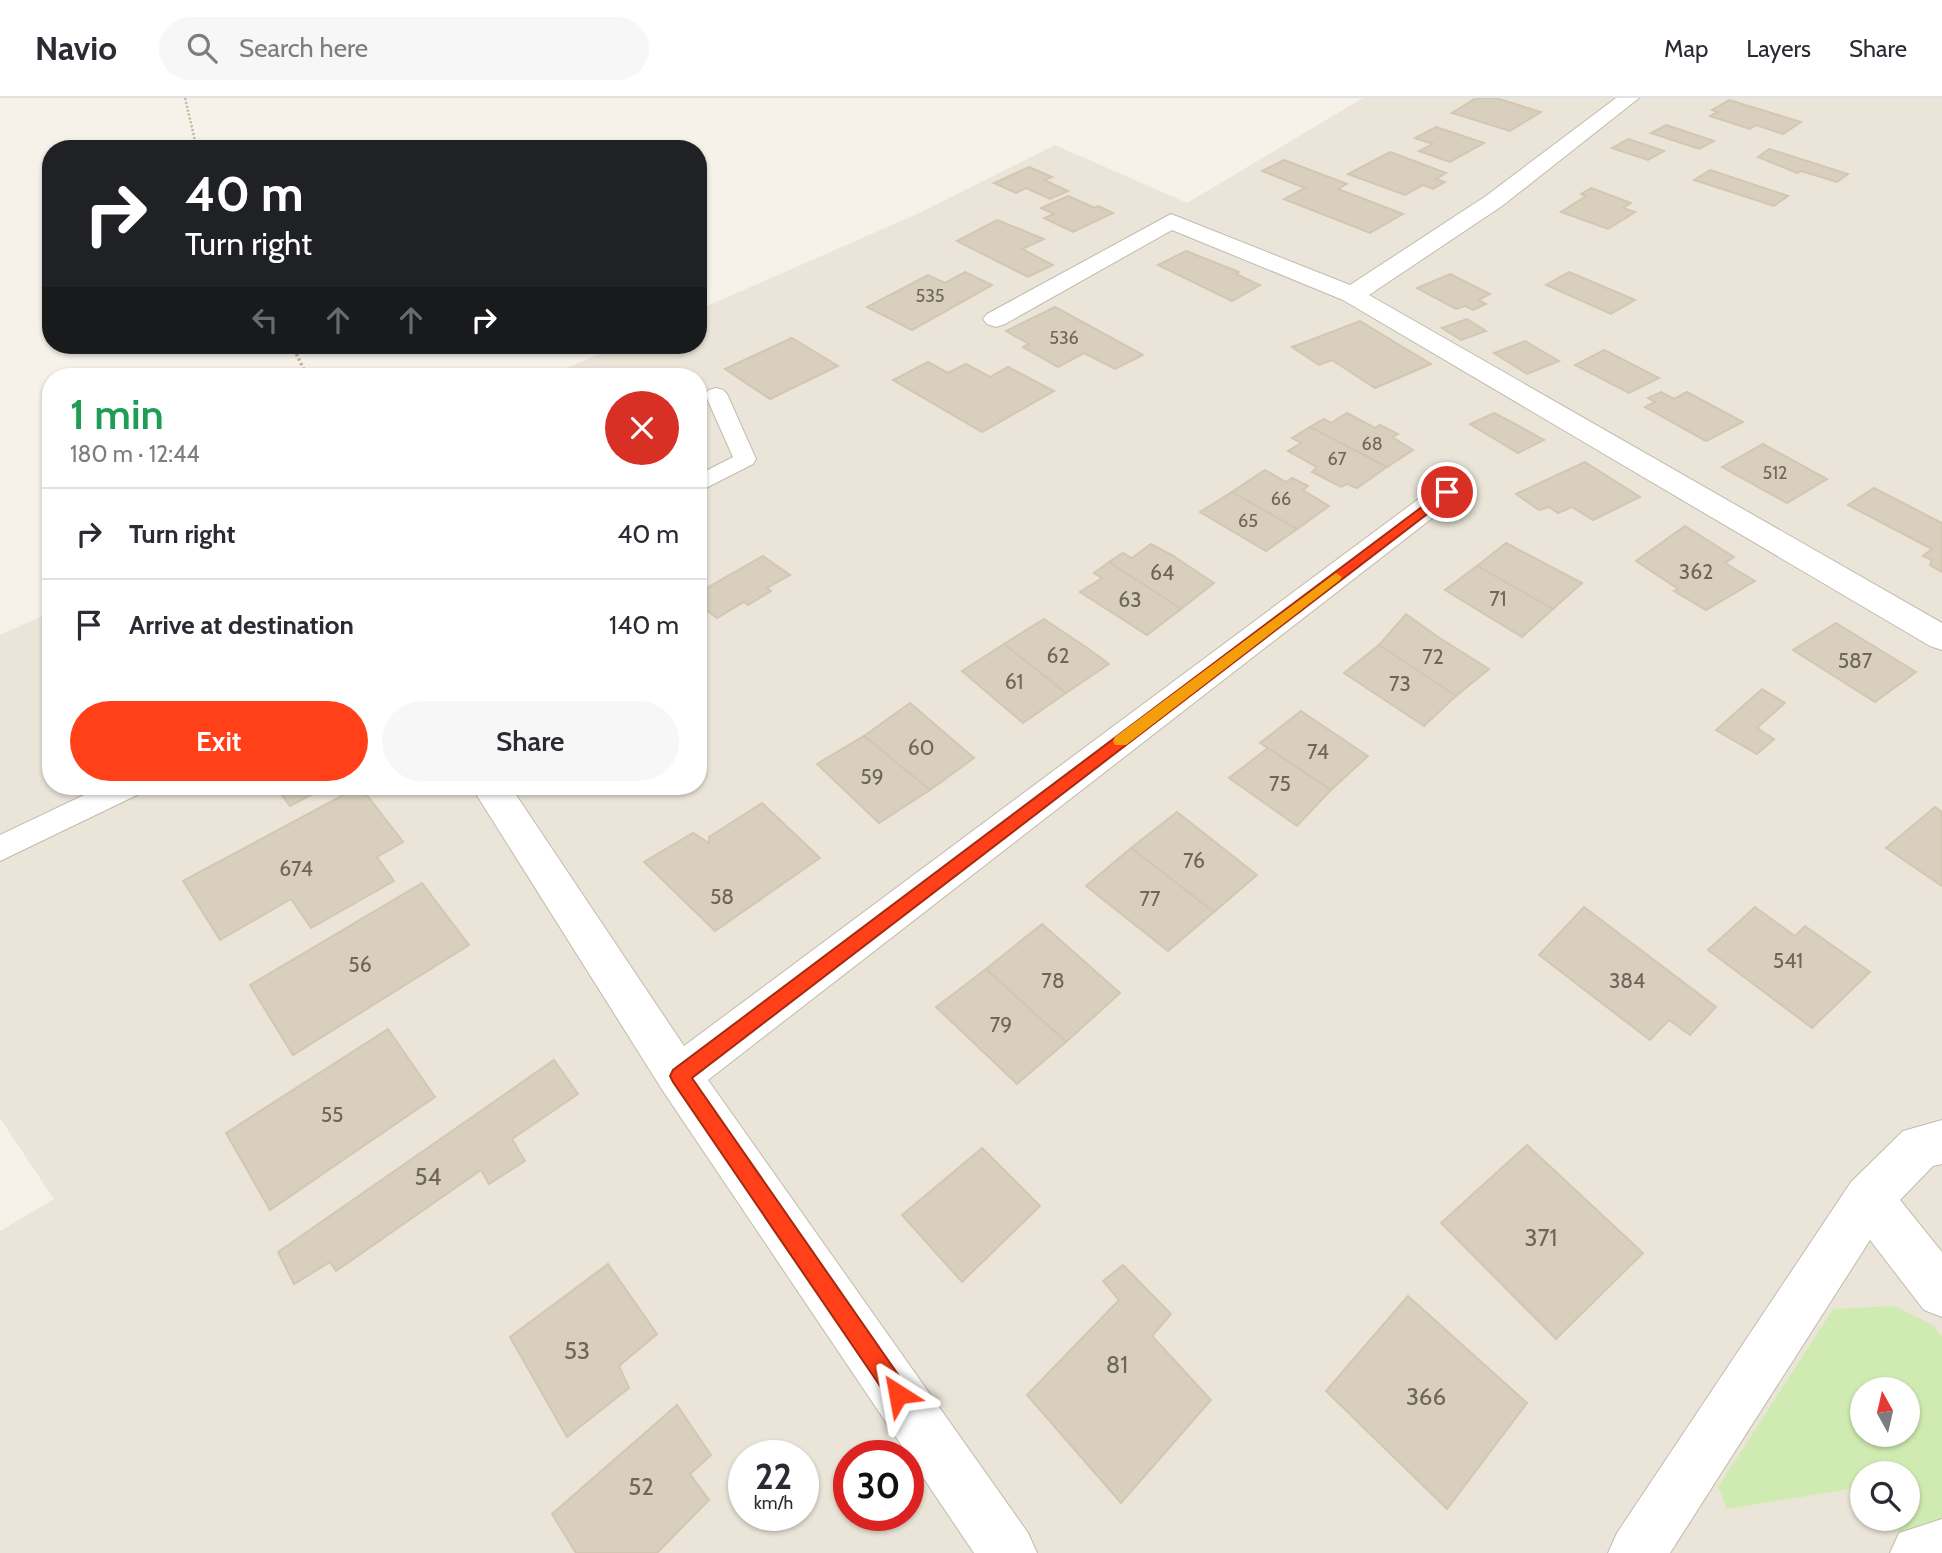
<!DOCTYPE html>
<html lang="en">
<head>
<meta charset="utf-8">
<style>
  :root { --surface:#fff; --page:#f7f7f7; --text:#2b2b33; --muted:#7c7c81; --line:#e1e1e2; --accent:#ff4018 }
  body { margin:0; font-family:Cabin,sans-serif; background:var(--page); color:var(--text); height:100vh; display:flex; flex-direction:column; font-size:26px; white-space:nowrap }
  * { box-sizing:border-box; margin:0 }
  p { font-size:23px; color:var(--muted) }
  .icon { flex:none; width:38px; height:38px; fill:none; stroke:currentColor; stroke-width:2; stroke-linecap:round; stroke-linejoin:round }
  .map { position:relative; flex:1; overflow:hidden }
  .details { position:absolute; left:42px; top:270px; width:665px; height:427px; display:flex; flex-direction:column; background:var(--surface); border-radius:28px; box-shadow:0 2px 5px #0004 }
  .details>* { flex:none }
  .banner { position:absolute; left:42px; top:42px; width:665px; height:214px; border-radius:28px; box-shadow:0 2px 5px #0004; background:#202124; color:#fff; overflow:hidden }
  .needle { width:46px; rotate:352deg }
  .controls { position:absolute; left:1850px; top:1279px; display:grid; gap:14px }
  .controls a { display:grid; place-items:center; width:70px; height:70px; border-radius:50%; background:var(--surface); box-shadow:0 2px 5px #0004; font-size:35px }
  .speed { position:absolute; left:728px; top:1342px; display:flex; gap:14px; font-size:35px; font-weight:700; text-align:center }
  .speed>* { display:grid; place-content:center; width:91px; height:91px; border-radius:50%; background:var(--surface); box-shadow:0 2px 5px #0004; line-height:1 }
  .speed small { font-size:18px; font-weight:400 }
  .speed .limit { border:10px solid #d22; background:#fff; color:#111 }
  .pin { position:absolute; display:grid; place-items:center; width:60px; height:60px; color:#fff; margin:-30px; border:4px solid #fff; border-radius:50%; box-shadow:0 2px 7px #0007 }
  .me { position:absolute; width:77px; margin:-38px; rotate:326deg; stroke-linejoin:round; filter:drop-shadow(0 0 5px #0008) }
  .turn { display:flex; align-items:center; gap:24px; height:147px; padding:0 28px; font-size:32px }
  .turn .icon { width:91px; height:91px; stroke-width:2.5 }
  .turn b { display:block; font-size:49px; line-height:60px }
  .lanes { display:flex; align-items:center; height:66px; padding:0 28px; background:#0003; justify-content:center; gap:35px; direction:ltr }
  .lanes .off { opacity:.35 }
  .round { display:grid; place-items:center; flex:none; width:74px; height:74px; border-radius:37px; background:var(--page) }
  .overview { display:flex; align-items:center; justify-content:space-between; height:119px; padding:0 28px }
  h1 { font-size:42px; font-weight:600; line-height:52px; color:#1e9e55 }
  .cta { display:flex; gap:14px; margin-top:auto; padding:14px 28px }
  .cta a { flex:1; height:80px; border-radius:42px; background:var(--accent); color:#fff; font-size:28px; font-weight:600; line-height:80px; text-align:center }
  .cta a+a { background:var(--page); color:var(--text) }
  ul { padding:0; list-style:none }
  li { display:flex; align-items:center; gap:21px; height:91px; padding:0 28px; border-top:2px solid var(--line) }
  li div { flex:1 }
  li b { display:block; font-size:26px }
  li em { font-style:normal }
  header { display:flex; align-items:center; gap:42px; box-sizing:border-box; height:98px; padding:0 35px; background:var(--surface); border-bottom:2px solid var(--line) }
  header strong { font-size:33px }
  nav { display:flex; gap:38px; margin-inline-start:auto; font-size:24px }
  .search { width:490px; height:63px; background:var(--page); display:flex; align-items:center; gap:18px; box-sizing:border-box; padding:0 24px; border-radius:38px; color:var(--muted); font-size:26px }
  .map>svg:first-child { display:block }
  .residential { fill:#eae5d8; fill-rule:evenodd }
  .green { fill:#d0ebb2; fill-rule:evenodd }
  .building { fill:#d8cfbf; stroke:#d3c7b2; stroke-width:2 }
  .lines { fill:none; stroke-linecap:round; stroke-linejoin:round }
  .service-casing { stroke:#c2bbac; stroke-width:2 }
  .minor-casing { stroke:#c2bbac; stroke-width:2 }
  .path-far1 { stroke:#c4b79c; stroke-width:2.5; stroke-dasharray:2 2; stroke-linecap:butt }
  .path { stroke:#c4b79c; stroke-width:3.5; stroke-dasharray:2.5 2.5; stroke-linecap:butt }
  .service { fill:#fff; fill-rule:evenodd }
  .minor { fill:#fff; fill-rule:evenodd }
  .route { fill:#ff4018; stroke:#a62a10; stroke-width:2 }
  .slow { fill:#f59e0b }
  .labels { text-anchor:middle; stroke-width:6; stroke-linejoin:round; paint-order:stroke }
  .far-number-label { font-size:18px; fill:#6e665a }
  .number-label { font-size:21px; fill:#6e665a }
  .near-number-label { font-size:24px; fill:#6e665a }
</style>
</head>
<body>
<header>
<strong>Navio</strong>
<div class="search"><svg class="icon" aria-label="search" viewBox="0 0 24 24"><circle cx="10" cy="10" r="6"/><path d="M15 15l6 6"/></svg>Search here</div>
<nav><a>Map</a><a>Layers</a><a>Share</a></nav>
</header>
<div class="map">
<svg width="1942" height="1455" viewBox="0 0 1942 1455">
  <rect width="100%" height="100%" fill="#f6f2ea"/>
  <path class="residential" d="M 1363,0 L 1942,0 L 1942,1455 L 0,1455 L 0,1133 L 54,1101 L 0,1020 L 0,537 L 51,514 L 51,688 L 698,688 L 698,278 L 548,278 L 620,247 L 698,247 L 698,212 L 917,116 L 1055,47 L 1187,105 ZM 1862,1292 L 1908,1292 L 1908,1337 L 1862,1337 ZM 744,1358 L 803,1358 L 803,1418 L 744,1418 ZM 849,1358 L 908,1358 L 908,1418 L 849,1418 ZM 1862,1376 L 1908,1376 L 1908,1421 L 1862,1421 Z"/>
  <path class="green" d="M 1895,1208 L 1934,1228 L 1942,1239 L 1942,1431 L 1904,1441 L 1889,1421 L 1908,1421 L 1908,1376 L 1862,1376 L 1862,1389 L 1727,1411 L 1718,1389 L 1833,1211 ZM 1862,1292 L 1908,1292 L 1908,1337 L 1862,1337 Z"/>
  <g class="building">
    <polygon points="1476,0 1496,0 1541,14 1510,33 1452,15"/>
    <polygon points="1729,2 1801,24 1783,36 1756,27 1750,31 1710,18 1718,14 1712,12"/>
    <polygon points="1666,27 1714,43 1699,51 1651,35"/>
    <polygon points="1436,29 1484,45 1450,64 1419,53 1433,46 1415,40"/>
    <polygon points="1628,41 1664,53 1648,62 1612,50"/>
    <polygon points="1769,51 1848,76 1837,84 1801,73 1797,75 1758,59"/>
    <polygon points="1390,54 1446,75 1436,81 1445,84 1433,91 1423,87 1405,97 1348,76"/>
    <polygon points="1284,62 1347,86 1338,91 1403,116 1370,135 1284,101 1305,90 1262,73"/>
    <polygon points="1029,69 1052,79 1044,82 1068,93 1050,101 1026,90 1016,95 994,85"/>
    <polygon points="1710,72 1788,98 1774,108 1694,82"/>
    <polygon points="1591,90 1631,105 1623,110 1635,114 1608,131 1561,114 1586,98 1581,96"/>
    <polygon points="1068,98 1095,110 1098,108 1113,115 1073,134 1044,120 1054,116 1041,110"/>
    <polygon points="997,122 1044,141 1022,151 1053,167 1028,179 957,143"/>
    <polygon points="1186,153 1239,174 1236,176 1260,187 1232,203 1158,167"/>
    <polygon points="965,174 992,187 912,232 867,209 928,177 945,185"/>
    <polygon points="1569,174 1635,202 1611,216 1546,187"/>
    <polygon points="1450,176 1490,196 1478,202 1486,206 1473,212 1465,208 1456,211 1417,190"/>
    <polygon points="1055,209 1143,257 1115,271 1084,255 1058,269 1023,249 1029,246 1006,233"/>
    <polygon points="1467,221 1486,233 1461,242 1442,230"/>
    <polygon points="1360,223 1431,266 1375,290 1332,262 1319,267 1292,249"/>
    <polygon points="792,240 838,268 770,301 725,271"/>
    <polygon points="1525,243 1559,263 1527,276 1494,255"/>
    <polygon points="1604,252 1659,280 1629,295 1575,267"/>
    <polygon points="928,264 948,275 966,266 990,279 1008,269 1054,293 982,334 893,282"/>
    <polygon points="1661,294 1674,301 1687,294 1743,324 1706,343 1645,309 1655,304 1648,300"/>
    <polygon points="1347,315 1375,330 1380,327 1398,336 1392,339 1413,352 1387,369 1310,329 1324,321 1331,325"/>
    <polygon points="1494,315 1517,327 1544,342 1518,355 1470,326"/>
    <polygon points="1310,329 1387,369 1357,390 1347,386 1341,389 1312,374 1317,369 1288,353 1301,345 1292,340"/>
    <polygon points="1763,346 1827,381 1787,405 1722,369"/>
    <polygon points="1585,364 1640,399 1593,422 1572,409 1558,415 1549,409 1539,412 1516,396"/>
    <polygon points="1265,372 1286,384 1292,380 1308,388 1303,392 1329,408 1297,431 1232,394"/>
    <polygon points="1874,390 1942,425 1942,474 1930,467 1932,462 1923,458 1932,451 1848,407"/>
    <polygon points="1232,394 1297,431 1266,453 1200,414"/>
    <polygon points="1685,428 1734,459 1725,465 1755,483 1706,512 1674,493 1678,491 1636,463"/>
    <polygon points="1506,445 1582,485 1553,511 1477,468"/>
    <polygon points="1151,446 1172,457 1214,485 1181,511 1109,464 1123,455 1132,460"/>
    <polygon points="763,458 790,477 767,490 771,493 748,507 744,504 717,520 698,506 698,495"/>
    <polygon points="1109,464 1181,511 1147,537 1080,494 1102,480 1094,475"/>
    <polygon points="1477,468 1553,511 1522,539 1445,492"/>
    <polygon points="1406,516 1438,539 1489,571 1456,598 1379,547"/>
    <polygon points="1044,521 1086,549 1109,566 1066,595 1004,546"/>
    <polygon points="1836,525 1916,574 1875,604 1793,552"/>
    <polygon points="1004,546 1066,595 1023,625 962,573"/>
    <polygon points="1379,547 1456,598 1424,628 1344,575"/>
    <polygon points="1762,591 1785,605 1757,630 1774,641 1757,656 1716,632"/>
    <polygon points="910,605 974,660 930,692 864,638"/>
    <polygon points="1301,613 1368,658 1331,692 1260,645"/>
    <polygon points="864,638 930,692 879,725 817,666"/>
    <polygon points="1268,650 1331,692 1297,728 1229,680"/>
    <polygon points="275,688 328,688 290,708"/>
    <polygon points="360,688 403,744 377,759 394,783 311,830 291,801 220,842 183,783"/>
    <polygon points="762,705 820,760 715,833 644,764 693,735 709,745 709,739"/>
    <polygon points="1935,709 1942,714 1942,788 1886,750"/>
    <polygon points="1177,714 1257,777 1214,814 1131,750"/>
    <polygon points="1131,750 1214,814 1168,853 1086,788"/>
    <polygon points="422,785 469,847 293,957 250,887"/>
    <polygon points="1584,809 1716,909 1690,937 1669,922 1650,942 1539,857"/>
    <polygon points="1755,809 1795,838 1805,828 1870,874 1812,930 1708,852"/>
    <polygon points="1042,826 1120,895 1066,944 986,871"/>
    <polygon points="986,871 1066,944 1017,986 936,909"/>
    <polygon points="388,931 435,999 270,1112 226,1035"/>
    <polygon points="554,962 578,996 512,1041 525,1063 489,1086 481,1072 336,1173 330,1164 294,1186 278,1154"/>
    <polygon points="1527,1047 1643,1155 1556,1241 1441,1125"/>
    <polygon points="982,1050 1040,1108 962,1184 902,1117"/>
    <polygon points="608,1166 657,1236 619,1268 629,1290 567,1339 510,1239"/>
    <polygon points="1123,1167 1171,1216 1152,1238 1211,1302 1121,1405 1027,1297 1119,1202 1103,1183"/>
    <polygon points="1408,1198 1527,1305 1447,1411 1326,1293"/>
    <polygon points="677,1307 711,1357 690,1376 709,1402 657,1455 576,1455 552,1416"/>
  </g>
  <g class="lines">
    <defs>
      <g id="service">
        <polygon points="716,290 723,292 727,296 756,361 753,366 698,394 698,377 733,359 705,296 709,292"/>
        <polygon points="103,688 143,688 139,696 0,763 0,737"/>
      </g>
      <g id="minor">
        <polygon points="1616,0 1639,0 1502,108 1369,197 1942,525 1942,552 1930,548 1343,202 1172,132 1005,226 996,229 987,226 983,221 987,216 1171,116 1350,187 1486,98"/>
        <polygon points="1447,385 1458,388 1462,394 1458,400 708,982 1028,1435 1037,1455 974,1455 663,993 471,688 510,688 684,948 1436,388"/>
        <polygon points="1942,1022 1942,1066 1933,1068 1900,1102 1942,1154 1942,1219 1924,1212 1870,1142 1670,1455 1608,1455 1617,1435 1851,1084 1903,1033"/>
        <polygon points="1942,1421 1942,1455 1890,1455 1899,1435"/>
      </g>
    </defs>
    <use href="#service" class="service-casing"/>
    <use href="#minor" class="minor-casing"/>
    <polyline class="path-far1" points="185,0 197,51"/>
    <polyline class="path" points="292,247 307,278"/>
    <use href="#service" class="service"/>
    <use href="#minor" class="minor"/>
  </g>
  <polygon class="route" points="1447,390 1453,394 1452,397 692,980 906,1288 909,1296 906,1304 898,1307 891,1304 673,984 670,978 673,972"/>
  <polygon class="slow" points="1336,475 1342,479 1340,482 1126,647 1115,647 1113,643 1115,639"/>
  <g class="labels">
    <g class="far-number-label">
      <text x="930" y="204">535</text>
      <text x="1064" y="246">536</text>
      <text x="1372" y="352">68</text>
      <text x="1337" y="367">67</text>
      <text x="1775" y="381">512</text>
      <text x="1281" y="407">66</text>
      <text x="1248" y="429">65</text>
    </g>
    <g class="number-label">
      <text x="1696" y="481">362</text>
      <text x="1162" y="482">64</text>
      <text x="1498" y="508">71</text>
      <text x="1130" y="509">63</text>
      <text x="1058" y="565">62</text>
      <text x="1433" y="566">72</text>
      <text x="1855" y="570">587</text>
      <text x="1014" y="591">61</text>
      <text x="1400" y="593">73</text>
      <text x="921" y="657">60</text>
      <text x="1318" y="661">74</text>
      <text x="872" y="686">59</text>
      <text x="1280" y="693">75</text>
      <text x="1194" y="770">76</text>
      <text x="296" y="778">674</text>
      <text x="722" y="806">58</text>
      <text x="1150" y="808">77</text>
      <text x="1788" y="870">541</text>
      <text x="360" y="874">56</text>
      <text x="1053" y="890">78</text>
      <text x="1627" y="890">384</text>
      <text x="1001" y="934">79</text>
      <text x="332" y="1024">55</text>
    </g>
    <g class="near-number-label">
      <text x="428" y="1087">54</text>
      <text x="1541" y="1148">371</text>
      <text x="577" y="1261">53</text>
      <text x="1117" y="1275">81</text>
      <text x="1426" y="1307">366</text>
      <text x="641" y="1397">52</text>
    </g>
  </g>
</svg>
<div class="controls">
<a><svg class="needle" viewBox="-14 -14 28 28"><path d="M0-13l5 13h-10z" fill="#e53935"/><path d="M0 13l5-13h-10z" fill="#7c7c81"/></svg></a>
<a><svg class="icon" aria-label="search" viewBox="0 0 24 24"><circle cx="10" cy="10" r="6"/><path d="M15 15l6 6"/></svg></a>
</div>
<div class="speed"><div>22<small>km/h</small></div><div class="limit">30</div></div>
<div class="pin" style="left:1447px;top:394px;background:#d93025"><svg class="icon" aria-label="arrive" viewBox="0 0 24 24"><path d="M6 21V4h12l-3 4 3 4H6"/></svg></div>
<svg class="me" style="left:898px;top:1296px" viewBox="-20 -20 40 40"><path d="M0-17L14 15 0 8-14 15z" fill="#ff4018" stroke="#fff" stroke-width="4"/></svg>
<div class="banner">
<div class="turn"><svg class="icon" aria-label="right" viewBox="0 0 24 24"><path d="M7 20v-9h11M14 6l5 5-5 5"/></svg><div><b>40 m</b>Turn right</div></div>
<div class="lanes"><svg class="icon off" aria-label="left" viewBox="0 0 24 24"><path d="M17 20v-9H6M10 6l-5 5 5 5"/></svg><svg class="icon off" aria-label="ahead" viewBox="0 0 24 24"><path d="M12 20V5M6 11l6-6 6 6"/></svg><svg class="icon off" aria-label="ahead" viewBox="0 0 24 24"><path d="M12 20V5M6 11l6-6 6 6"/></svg><svg class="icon" aria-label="right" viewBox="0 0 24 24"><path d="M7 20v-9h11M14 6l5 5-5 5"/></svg></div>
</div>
<section class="details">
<div class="overview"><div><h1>1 min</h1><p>180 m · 12:44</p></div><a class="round" style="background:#d93025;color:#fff"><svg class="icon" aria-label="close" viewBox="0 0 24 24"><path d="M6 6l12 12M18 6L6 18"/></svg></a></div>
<ul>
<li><svg class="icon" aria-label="right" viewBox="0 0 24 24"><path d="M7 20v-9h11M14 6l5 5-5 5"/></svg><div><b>Turn right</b></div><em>40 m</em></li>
<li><svg class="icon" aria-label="arrive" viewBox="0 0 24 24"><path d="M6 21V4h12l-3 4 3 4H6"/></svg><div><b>Arrive at destination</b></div><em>140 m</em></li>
</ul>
<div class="cta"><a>Exit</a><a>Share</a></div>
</section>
</div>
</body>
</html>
